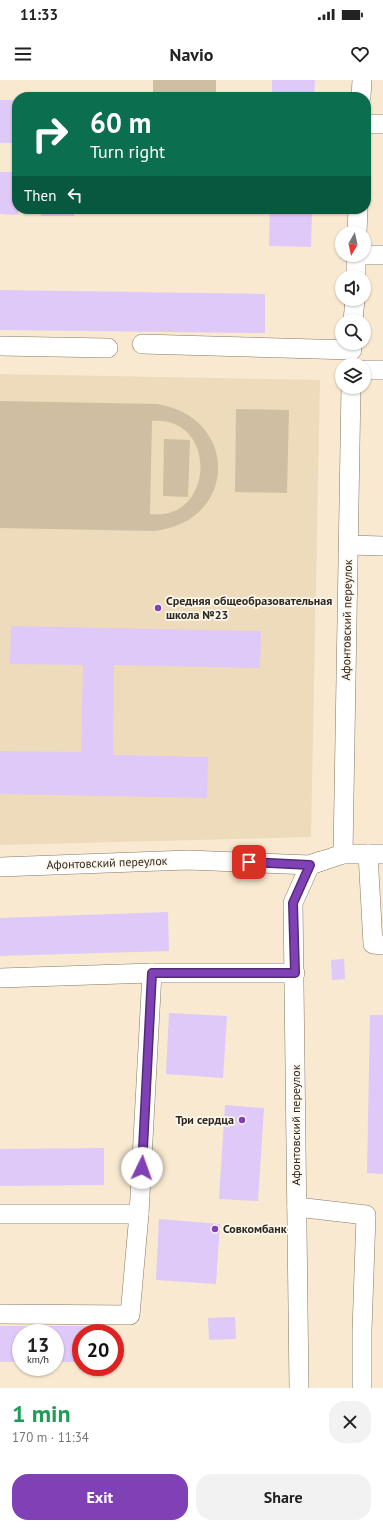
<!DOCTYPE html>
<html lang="en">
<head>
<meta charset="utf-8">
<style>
  :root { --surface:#fff; --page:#f2f2f2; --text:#222; --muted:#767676; --accent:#8141b6 }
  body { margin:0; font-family:"PT Sans",sans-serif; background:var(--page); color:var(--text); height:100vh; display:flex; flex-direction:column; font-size:15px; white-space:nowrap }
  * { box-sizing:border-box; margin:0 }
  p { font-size:13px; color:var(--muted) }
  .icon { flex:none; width:22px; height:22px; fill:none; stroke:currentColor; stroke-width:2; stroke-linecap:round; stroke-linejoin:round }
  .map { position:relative; height:1308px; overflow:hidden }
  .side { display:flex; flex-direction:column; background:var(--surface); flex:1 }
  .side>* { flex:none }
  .top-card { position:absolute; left:12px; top:12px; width:359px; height:122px; border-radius:16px; box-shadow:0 1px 3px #0004; background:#0b6e4f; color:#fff; overflow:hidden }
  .needle { width:26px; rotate:189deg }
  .tools { position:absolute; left:335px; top:146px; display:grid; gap:8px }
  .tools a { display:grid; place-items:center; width:36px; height:36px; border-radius:50%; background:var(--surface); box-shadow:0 1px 3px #0004; font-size:20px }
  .speed { position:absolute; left:12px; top:1244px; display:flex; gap:8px; font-size:20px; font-weight:700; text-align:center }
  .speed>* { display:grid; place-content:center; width:52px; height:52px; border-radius:50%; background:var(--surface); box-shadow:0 1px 3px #0004; line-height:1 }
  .speed small { font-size:10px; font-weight:400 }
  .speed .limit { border:6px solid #d22; background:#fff; color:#111 }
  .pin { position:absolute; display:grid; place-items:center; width:34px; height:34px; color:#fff; margin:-17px; border-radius:8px; box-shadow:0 2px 6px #0006 }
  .me { position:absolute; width:44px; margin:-22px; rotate:3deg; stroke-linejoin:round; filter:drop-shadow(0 0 3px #0008) }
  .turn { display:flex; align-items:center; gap:14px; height:84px; padding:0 12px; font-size:18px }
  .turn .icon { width:52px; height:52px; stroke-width:2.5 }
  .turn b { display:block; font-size:28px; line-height:34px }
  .then { display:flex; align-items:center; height:38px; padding:0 12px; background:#0003; gap:8px; font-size:15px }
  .round { display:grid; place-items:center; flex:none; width:42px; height:42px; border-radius:16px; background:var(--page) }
  .head { display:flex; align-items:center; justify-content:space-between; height:68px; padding:0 12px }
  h1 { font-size:24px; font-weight:800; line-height:30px; color:#1e9e55 }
  .action { display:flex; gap:8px; margin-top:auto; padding:8px 12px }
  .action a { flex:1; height:46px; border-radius:16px; background:var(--accent); color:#fff; font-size:16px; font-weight:800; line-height:46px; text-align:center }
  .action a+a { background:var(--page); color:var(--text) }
  .status { display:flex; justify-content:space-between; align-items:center; height:28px; padding:0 20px; background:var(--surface); direction:ltr }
  .status svg { height:11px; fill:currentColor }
  header { display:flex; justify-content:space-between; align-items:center; height:52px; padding:0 12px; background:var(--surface); font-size:18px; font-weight:800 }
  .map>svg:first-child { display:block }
  .built { fill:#eedbbc }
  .green { fill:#cfbea1; fill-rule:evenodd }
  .building { fill:#dfc9f8 }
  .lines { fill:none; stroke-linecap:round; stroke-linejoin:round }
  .minor-casing { stroke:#867962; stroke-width:20 }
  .minor { stroke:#fff; stroke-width:19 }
  .route-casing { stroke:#542a76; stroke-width:10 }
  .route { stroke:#8141b6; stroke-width:7 }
  .poi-dot { fill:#8141b6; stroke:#fdf7ed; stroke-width:1.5 }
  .labels { text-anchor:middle; stroke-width:3.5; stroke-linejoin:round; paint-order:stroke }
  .poi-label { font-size:12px; font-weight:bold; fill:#2e281f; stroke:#fdf7ed; text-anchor:start }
  .street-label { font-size:12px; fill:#2e281f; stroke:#fdf7ed }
</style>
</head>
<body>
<div class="status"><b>11:33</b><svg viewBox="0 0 49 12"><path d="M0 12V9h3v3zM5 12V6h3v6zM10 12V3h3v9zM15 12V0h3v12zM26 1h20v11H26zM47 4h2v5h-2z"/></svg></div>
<header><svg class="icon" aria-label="menu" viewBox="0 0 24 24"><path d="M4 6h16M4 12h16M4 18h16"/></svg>Navio<svg class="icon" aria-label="heart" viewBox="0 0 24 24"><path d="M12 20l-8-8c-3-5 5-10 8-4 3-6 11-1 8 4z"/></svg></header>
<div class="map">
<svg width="383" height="1308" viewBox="0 0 383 1308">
  <rect width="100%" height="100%" fill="#f8e9d0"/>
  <polygon class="built" points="0,294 320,300 311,757 0,765"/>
  <g class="green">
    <rect x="153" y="0" width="63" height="17"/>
    <path d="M 0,321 L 157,324 C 240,337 238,442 154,451 L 0,448 ZM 152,341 C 218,335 216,442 150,434 Z"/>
    <polygon points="236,329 289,330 287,413 235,412"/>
    <polygon points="164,359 190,360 188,417 163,416"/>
  </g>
  <g class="building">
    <polygon points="272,0 315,0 314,17 272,17"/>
    <polygon points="0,20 17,20 18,135 0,134 0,92 12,92 13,63 0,63"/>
    <rect x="41" y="129" width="33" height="7"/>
    <polygon points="270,129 312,129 311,167 269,166"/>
    <polygon points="0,210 265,214 265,253 0,250"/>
    <polygon points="11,546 261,551 260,588 114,585 113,675 208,677 207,718 0,714 0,671 81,672 83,585 10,584"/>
    <polygon points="168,832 169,871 0,876 0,838"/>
    <polygon points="344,879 345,899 332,900 331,880"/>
    <polygon points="169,933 227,936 223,998 166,994"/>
    <polygon points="370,935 383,935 383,1094 367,1093"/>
    <polygon points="225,1025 264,1028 258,1121 219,1119"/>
    <polygon points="104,1068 104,1105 0,1106 0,1069"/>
    <polygon points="159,1139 220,1144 216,1204 156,1200"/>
    <polygon points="235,1237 236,1259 209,1260 208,1238"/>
    <polygon points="0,1246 110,1246 110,1253 81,1253 81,1282 55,1282 55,1253 21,1253 21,1282 0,1282"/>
  </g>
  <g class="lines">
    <defs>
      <g id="minor">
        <polyline points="361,17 362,0"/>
        <polyline points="366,44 383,44"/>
        <polyline points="357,153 358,129"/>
        <polyline points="356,175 383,175"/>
        <polyline points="356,197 356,175"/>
        <polyline points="353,241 355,219"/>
        <polyline points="142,264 352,270"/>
        <polyline points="0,266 108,268"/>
        <polyline points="364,290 383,290"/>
        <polyline points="349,465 383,466"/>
        <polyline points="343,774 351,307"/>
        <polyline points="368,774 373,864 383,865"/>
        <polyline points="0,787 188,780 310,785 321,781"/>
        <polyline points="0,898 152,893 295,893"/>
        <polyline points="297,1127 366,1135 362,1251 362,1308"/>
        <polyline points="0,1134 139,1134"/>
        <polyline points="0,1234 130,1235 139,1134 152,893"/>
        <polyline points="299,1308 293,823 310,785 343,774 383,774"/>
      </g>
    </defs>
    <use href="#minor" class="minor-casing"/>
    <use href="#minor" class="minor"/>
  </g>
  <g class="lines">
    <defs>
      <polyline id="route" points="142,1088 152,893 295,893 293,823 310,785 249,782"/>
    </defs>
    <use href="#route" class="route-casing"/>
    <use href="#route" class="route"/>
  </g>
  <g class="poi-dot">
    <circle cx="158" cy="528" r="4"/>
    <circle cx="242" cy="1040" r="4"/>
    <circle cx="215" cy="1149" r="4"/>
  </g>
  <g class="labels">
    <g class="poi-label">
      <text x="166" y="525">Средняя общеобразовательная<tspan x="166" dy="14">школа №23</tspan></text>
      <text x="234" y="1044" text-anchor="end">Три сердца</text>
      <text x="223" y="1153">Совкомбанк</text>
    </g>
    <g class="street-label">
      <text transform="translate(347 540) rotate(-89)" y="4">Афонтовский переулок</text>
      <text transform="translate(107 783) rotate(-2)" y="4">Афонтовский переулок</text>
      <text transform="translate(296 1045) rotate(-90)" y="4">Афонтовский переулок</text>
    </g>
  </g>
</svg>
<div class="tools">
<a><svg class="needle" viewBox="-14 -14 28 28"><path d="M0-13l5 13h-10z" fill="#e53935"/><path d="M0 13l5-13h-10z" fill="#767676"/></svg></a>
<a><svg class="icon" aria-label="sound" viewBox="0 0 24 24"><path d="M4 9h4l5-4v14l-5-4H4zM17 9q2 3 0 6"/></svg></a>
<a><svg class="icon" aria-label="search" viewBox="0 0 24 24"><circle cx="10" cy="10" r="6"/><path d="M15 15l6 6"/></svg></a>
<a><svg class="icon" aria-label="layers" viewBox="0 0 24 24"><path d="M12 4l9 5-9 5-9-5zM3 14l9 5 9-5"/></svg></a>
</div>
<div class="speed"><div>13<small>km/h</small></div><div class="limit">20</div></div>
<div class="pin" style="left:249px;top:782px;background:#d93025"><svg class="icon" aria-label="arrive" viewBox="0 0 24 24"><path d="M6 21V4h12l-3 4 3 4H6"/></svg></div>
<svg class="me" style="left:142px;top:1088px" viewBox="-20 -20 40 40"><circle r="19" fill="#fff"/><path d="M0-13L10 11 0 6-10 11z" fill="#8141b6"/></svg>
<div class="top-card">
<div class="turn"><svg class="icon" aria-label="right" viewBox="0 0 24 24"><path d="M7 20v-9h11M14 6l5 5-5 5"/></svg><div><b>60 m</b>Turn right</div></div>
<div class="then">Then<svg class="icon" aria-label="left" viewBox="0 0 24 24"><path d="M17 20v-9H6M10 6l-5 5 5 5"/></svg></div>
</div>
</div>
<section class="side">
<div class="head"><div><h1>1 min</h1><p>170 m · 11:34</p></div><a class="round"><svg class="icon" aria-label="close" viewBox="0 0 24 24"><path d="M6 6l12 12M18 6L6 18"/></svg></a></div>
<div class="action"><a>Exit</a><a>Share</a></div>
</section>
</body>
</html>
